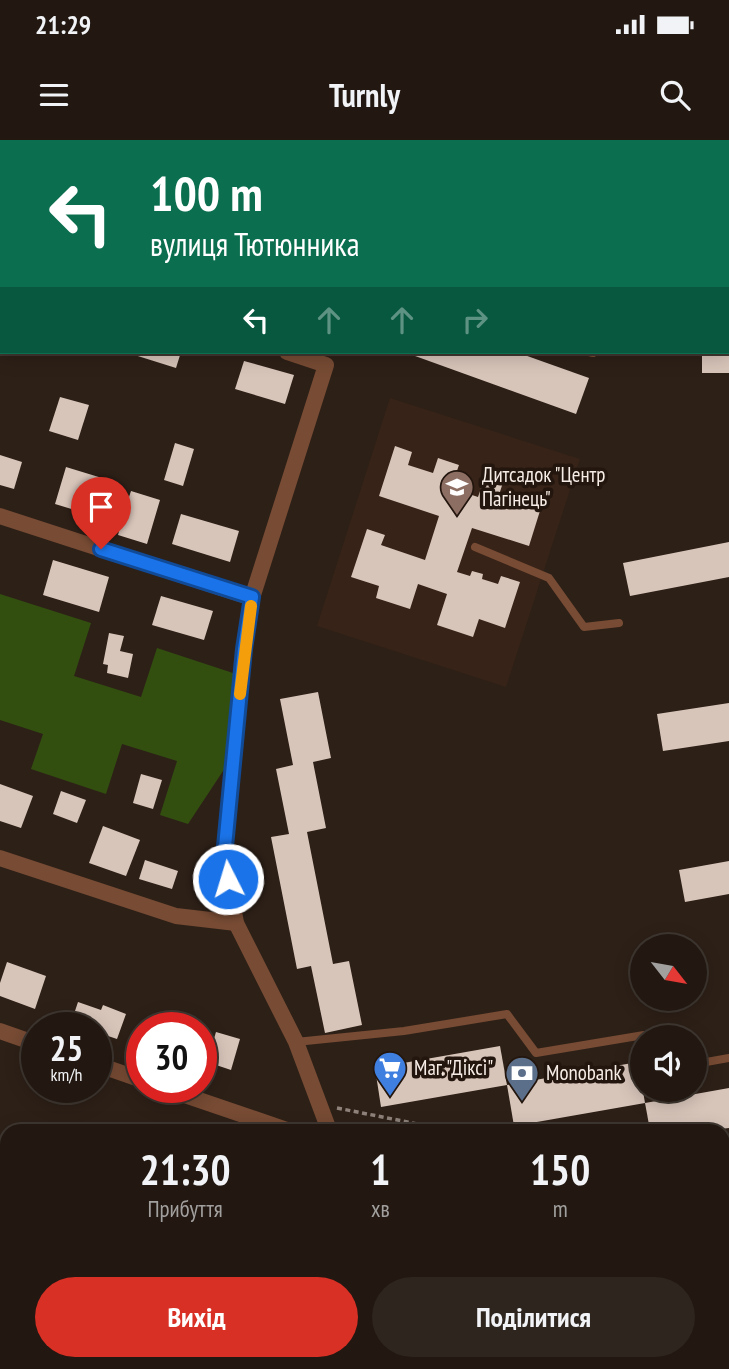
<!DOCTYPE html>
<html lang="uk">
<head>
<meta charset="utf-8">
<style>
  :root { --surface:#221811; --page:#2e251f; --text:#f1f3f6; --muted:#a2a09f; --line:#3f3731; --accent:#d93025 }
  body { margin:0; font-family:"PT Sans Narrow",sans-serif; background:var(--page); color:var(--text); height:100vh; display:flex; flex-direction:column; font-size:26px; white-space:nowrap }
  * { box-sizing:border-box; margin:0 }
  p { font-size:23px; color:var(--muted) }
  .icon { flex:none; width:38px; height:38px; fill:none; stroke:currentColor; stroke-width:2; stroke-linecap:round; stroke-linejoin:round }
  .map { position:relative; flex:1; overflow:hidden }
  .side { position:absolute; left:0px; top:984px; width:730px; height:247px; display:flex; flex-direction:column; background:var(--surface); border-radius:21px 21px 0 0; box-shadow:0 4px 18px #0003,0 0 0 2px var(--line) }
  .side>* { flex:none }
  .hud { position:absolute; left:0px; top:0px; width:730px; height:214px; box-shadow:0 4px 18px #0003,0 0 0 2px var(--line); background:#0b6e4f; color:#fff; overflow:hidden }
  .needle { width:46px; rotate:121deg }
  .tools { position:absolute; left:630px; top:794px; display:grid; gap:14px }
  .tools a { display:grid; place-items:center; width:77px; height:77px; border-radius:50%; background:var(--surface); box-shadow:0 4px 18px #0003,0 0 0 2px var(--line); font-size:35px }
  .speed { position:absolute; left:21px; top:872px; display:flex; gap:14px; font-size:35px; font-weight:700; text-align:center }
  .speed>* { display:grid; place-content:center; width:91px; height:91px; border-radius:50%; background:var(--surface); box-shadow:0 4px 18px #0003,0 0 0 2px var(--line); line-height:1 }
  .speed small { font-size:18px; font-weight:400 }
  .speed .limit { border:10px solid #d22; background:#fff; color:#111 }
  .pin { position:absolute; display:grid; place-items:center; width:60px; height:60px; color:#fff; margin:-72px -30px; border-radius:50% 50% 50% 0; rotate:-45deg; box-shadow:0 0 7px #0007 }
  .pin .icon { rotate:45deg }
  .me { position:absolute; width:77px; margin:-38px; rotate:355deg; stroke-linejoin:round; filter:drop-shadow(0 0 5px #0008) }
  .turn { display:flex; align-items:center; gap:24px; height:147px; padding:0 35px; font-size:32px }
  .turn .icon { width:91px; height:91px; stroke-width:2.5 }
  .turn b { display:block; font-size:49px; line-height:60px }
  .lanes { display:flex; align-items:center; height:66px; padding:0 35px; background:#0003; justify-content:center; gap:35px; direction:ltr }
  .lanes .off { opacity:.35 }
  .eta { display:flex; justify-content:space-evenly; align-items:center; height:119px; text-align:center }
  .eta b { font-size:42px; font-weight:700; line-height:49px }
  .primary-button { display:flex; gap:14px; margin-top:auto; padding:14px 35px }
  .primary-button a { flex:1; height:80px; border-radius:42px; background:var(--accent); color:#fff; font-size:28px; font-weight:700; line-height:80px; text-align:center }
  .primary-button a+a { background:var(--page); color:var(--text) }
  .status { display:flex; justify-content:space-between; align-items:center; height:49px; padding:0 35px; background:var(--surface); direction:ltr }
  .status svg { height:19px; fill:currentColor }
  header { display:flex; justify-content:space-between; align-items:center; height:91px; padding:0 35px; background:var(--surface); font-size:32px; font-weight:700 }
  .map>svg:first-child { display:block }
  .built { fill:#372317 }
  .green { fill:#324f10 }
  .building { fill:#d8c5ba }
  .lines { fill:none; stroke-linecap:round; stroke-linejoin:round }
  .path { stroke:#8e827b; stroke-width:3.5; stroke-dasharray:5 3.5; stroke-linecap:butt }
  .lane { stroke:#774b34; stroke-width:8 }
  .street { stroke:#774b34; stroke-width:16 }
  .route-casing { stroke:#114b97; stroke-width:18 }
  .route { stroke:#1a73e8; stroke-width:12 }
  .slow { stroke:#f59e0b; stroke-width:12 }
  .labels { text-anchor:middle; stroke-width:7; stroke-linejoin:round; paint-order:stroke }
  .poi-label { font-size:21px; fill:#f7ede7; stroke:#23160e; text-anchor:start }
</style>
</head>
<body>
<div class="status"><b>21:29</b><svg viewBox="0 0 49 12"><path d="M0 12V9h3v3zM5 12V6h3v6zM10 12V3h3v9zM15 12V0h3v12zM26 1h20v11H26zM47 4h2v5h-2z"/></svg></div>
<header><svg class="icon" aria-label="menu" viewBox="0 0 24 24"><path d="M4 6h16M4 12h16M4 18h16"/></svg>Turnly<svg class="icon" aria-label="search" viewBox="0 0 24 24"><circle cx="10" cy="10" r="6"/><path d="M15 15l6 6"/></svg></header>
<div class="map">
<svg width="729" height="1229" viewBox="0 0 729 1229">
  <rect width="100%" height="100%" fill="#2d2017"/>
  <polygon class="built" points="390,258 580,319 506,547 317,486"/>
  <polygon class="green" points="0,454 91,483 74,536 141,557 157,508 236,534 227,625 188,684 160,675 177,621 122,604 106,654 31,629 43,594 0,580"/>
  <g class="building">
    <polygon points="125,212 181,212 176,228"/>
    <polygon points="404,212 516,212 589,238 576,274"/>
    <rect x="702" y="212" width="27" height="21"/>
    <polygon points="244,221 294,235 285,264 235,249"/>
    <polygon points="60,257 89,265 78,300 49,291"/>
    <polygon points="175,303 194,309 183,346 164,340"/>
    <polygon points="395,306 412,312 408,325 433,333 438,318 459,325 451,348 478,357 487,330 505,336 499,355 524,363 527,353 544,358 529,406 472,388 457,432 470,436 472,431 483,434 482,439 498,444 501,436 520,442 505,488 479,479 473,497 437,485 447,454 418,444 410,469 376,458 379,446 351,437 367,389 385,395 381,405 425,420 439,376 379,356"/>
    <polygon points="0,315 22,322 14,349 0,345"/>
    <polygon points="66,327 102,338 99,348 129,357 131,351 160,360 147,404 118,395 121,384 55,364"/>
    <polygon points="181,374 239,391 230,422 172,404"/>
    <polygon points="729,402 729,437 630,456 623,423"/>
    <polygon points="53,420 109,437 99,472 43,455"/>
    <polygon points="161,456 213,471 204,500 152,485"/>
    <polygon points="109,493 124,496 120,511 133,514 128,538 107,533 108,525 103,524"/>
    <polygon points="318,552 331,618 313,622 326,688 307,692 333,824 349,821 362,885 325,893 311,826 297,829 271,697 289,694 276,629 293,625 280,559"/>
    <polygon points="729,563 729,601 663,611 657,574"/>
    <polygon points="141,634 162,640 153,669 133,663"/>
    <polygon points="0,644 33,656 21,688 0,681"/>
    <polygon points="61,651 86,660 77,683 53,674"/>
    <polygon points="103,686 140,700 126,736 89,723"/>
    <polygon points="145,720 178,731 172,749 139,739"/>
    <polygon points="729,721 729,754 685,762 679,730"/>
    <polygon points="7,822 46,836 35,869 0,856 0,843"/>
    <polygon points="78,862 101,870 103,865 126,874 117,899 96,892 96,887 83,887 71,883"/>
    <polygon points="216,892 240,899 231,930 207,922"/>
    <polygon points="500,906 507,945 381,967 375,928"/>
    <polygon points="638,922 645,963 514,986 507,945"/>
    <polygon points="729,948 729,988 713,990 650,990 645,963"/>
  </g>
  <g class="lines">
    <g class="path">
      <polyline points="337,968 448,990"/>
      <polyline points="723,1019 729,1018"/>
    </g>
    <g class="lane">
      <polyline points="203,0 208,2"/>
      <polyline points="589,212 593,213"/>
      <polyline points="475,407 549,438 584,487 619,483"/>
      <polyline points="296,902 404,891 507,874 536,913 644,895 645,898"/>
      <polyline points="695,924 729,918"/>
    </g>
    <g class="street">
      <polyline points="0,118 2,118"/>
      <polyline points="287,212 326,225 252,458 244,509 224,717 236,783 296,902 329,990"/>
      <polyline points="0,376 252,458"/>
      <polyline points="0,718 176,776 236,783"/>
      <polyline points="0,891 37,904"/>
      <polyline points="96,924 142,940"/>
      <polyline points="161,947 287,990"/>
      <polyline points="723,1062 729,1061"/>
    </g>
  </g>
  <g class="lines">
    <defs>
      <polyline id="route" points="101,409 252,457 244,509 224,717 228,739"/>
    </defs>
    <use href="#route" class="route-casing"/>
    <use href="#route" class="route"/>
    <polyline class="slow" points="240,554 251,466"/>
  </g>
  <defs>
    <symbol id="school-pin" viewBox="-11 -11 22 30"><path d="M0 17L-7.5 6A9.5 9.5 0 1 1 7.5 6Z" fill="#8d6e63" stroke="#23160e"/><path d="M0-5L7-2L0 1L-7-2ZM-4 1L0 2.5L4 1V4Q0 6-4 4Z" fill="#fff"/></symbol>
    <symbol id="supermarket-pin" viewBox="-11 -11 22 30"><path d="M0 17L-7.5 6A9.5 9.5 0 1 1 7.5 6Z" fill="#3f7fe0" stroke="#23160e"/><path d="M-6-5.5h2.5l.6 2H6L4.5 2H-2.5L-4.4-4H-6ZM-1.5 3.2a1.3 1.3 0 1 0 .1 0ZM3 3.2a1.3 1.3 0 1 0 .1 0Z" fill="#fff"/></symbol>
    <symbol id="bank-pin" viewBox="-11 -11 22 30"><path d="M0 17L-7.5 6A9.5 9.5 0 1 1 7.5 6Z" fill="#5c6f8a" stroke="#23160e"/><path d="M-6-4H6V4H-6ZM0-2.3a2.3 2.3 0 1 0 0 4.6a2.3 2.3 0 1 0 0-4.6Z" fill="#fff"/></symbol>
  </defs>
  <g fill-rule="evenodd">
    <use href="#school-pin" x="438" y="328" width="38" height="52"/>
    <use href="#supermarket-pin" x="371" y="909" width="38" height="52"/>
    <use href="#bank-pin" x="503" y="914" width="38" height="52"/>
  </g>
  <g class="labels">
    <g class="poi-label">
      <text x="482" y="342">Дитсадок "Центр<tspan x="482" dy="24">Пагінець"</tspan></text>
      <text x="414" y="935">Маг. "Діксі"</text>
      <text x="546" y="940">Monobank</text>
    </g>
  </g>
</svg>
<div class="tools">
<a><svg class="needle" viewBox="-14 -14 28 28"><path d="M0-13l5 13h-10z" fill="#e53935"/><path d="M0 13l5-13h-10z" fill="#a2a09f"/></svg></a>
<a><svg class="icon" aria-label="sound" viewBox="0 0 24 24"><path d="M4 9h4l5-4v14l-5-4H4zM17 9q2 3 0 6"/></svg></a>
</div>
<div class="speed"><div>25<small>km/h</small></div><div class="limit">30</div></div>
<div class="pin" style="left:101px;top:409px;background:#d93025"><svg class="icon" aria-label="arrive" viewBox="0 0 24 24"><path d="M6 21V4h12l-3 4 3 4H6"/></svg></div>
<svg class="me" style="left:228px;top:739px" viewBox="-20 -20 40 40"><circle r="17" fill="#1a73e8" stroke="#fff" stroke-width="3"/><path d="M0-11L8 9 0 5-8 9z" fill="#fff"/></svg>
<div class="hud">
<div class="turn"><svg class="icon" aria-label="left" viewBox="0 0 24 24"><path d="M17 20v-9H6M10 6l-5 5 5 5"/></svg><div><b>100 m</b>вулиця Тютюнника</div></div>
<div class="lanes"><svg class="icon" aria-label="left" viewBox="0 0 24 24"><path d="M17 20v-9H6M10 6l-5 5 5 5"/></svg><svg class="icon off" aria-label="ahead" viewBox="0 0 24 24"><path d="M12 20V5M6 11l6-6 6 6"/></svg><svg class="icon off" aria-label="ahead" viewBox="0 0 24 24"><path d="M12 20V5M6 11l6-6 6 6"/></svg><svg class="icon off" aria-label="right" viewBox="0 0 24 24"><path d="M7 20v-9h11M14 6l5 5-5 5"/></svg></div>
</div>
<section class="side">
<div class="eta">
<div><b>21:30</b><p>Прибуття</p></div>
<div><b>1</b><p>хв</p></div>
<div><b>150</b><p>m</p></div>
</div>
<div class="primary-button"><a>Вихід</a><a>Поділитися</a></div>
</section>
</div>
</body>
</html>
